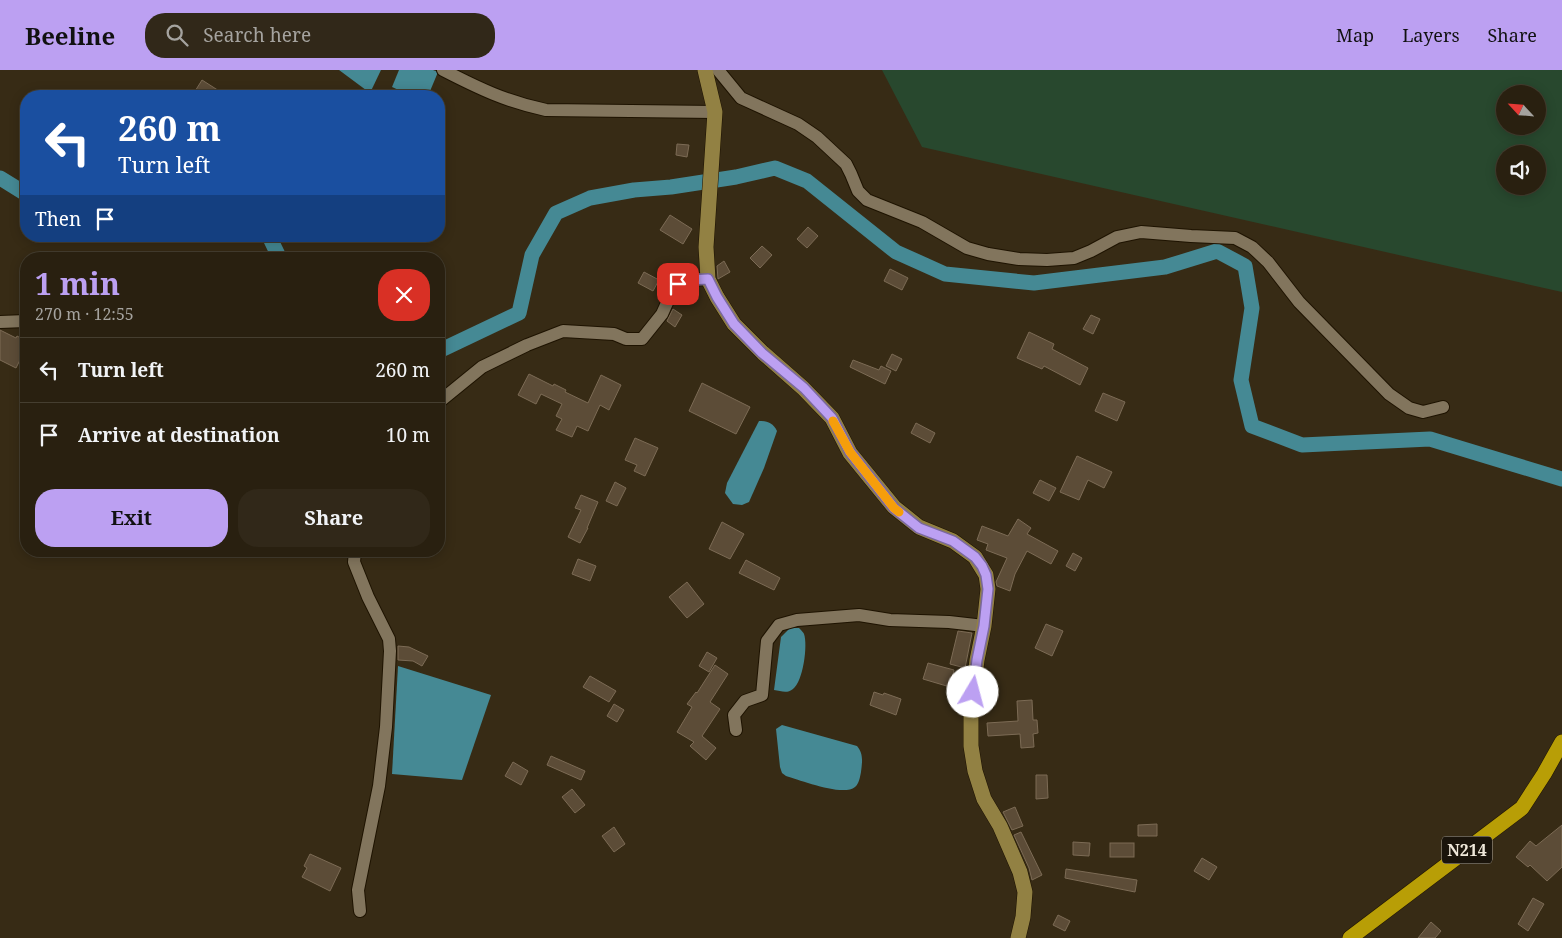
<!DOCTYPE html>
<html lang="en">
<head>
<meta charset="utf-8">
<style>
  :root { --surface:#292010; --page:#312819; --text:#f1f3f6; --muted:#a5a39f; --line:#453e30; --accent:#bca0f2 }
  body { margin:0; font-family:"Noto Serif",serif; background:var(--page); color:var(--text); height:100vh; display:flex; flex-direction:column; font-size:19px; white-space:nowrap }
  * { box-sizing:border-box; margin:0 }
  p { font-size:16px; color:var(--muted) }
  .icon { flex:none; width:28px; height:28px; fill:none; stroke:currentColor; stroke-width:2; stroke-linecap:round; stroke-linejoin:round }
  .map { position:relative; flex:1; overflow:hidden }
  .details { position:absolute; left:20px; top:182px; width:425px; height:305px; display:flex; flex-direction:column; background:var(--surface); border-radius:20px; box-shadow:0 2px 12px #0003,0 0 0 1px var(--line) }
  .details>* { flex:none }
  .top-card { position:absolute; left:20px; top:20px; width:425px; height:152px; border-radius:20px; box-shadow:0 2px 12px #0003,0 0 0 1px var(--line); background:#1a4fa0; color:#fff; overflow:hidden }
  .needle { width:32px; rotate:296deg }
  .controls { position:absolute; left:1496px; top:15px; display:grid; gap:10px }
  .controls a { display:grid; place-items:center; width:50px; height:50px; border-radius:50%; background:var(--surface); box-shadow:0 2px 12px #0003,0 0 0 1px var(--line); font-size:25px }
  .pin { position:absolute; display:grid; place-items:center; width:42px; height:42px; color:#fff; margin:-21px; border-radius:10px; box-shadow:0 2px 8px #0006 }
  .me { position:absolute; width:55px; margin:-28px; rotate:8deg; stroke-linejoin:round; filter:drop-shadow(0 0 4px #0008) }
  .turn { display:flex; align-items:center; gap:18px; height:105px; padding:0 15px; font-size:22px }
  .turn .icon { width:65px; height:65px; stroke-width:2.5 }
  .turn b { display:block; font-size:35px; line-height:42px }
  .then { display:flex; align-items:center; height:48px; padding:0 15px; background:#0003; gap:10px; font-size:19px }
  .round { display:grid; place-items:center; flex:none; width:52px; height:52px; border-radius:20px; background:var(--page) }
  .overview { display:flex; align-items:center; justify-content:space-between; height:85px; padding:0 15px }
  h1 { font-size:30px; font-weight:700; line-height:38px; color:var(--accent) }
  .cta { display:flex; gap:10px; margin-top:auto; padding:10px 15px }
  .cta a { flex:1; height:58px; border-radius:20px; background:var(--accent); color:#111; font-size:20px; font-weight:700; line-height:58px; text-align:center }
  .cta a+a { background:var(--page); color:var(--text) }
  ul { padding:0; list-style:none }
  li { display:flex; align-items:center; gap:15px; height:65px; padding:0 15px; border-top:1px solid var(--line) }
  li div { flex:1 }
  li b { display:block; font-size:19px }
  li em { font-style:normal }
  header { display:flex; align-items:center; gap:30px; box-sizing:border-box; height:70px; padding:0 25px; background:var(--accent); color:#111 }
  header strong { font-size:24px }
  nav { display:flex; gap:28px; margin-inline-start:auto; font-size:18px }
  .search { width:350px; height:45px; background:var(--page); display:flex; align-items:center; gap:12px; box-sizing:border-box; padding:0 18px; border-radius:20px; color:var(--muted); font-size:19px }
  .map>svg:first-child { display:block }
  .green { fill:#28482e; fill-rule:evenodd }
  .water { fill:#458994 }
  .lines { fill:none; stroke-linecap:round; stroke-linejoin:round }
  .canal { stroke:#458994; stroke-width:15 }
  .building { fill:#5c4c37; stroke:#7c6b55 }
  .street-casing { stroke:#1e1300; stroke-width:14 }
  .secondary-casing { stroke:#1e1300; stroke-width:16 }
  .highway-casing { stroke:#1e1300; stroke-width:16 }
  .street { stroke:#82755d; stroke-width:12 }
  .secondary { stroke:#928143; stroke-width:15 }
  .highway { stroke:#b89e06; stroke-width:15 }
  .route-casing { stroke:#7a689d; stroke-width:12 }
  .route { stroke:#bca0f2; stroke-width:9 }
  .slow { stroke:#f59e0b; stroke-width:9 }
  .labels { text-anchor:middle; stroke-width:5; stroke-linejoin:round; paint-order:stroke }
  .shield { fill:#1a140b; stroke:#afa89c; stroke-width:1 }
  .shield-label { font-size:16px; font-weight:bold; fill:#efe8da }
</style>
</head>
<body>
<header>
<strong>Beeline</strong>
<div class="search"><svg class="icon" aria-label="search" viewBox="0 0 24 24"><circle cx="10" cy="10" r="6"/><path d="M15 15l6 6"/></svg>Search here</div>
<nav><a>Map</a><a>Layers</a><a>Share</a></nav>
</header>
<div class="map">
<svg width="1562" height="868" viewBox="0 0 1562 868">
  <rect width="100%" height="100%" fill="#372b15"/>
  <path class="green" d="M 882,0 L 1562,0 L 1562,222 L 922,77 ZM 1505,24 L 1538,24 L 1538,56 L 1505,56 ZM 1505,84 L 1538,84 L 1538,116 L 1505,116 Z"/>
  <g class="water">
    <polygon points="339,0 381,0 370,23"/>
    <polygon points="399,0 433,0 438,2 428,26 412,26 392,17"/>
    <path d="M 759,351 C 767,351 773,353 777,361 L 764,398 L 749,432 L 742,435 L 733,434 L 725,423 L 727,413 Z"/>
    <path d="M 790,558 L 799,558 C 800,559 804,563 804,564 C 808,575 803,612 793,619 C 787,624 781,621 774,620 L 781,567 Z"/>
    <polygon points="398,596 491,625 462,710 392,704"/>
    <path d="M 782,655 L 857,676 C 864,684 862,693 861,702 C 860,707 859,714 855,717 C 843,727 800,710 786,706 L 782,703 L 780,697 L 776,659 Z"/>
  </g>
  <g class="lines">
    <g class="canal">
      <polyline points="0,108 26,124"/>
      <polyline points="269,166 280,189"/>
      <polyline points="439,281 519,243 532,185 556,143 590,128 634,120 671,117 736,107 775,98 807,111 896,182 945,204 1034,213 1165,197 1217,181 1245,196 1252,238 1241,310 1252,356 1302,375 1430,369 1562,409"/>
    </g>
  </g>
  <g class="building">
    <polygon points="202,10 227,26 192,26"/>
    <polygon points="677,74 689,75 687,87 676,85"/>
    <polygon points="670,145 692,159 683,174 660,160"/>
    <polygon points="808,157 818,166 807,178 797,169"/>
    <polygon points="762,176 772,185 760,198 750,188"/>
    <polygon points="724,191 730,202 718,209 717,196"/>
    <polygon points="890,199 908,208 902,220 884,211"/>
    <polygon points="644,202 659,210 653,221 638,213"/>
    <polygon points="673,239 682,245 675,257 667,251"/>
    <polygon points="1091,245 1100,249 1093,264 1083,259"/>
    <polygon points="0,260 16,268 17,266 26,271 26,278 16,298 0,290"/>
    <polygon points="1029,262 1054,274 1052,279 1088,298 1080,315 1044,296 1042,299 1017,288"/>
    <polygon points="892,284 902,289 896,301 886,296"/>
    <polygon points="853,290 879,300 881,296 891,301 885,314 850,297"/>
    <polygon points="529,304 553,316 554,314 566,320 565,322 588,333 601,305 621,315 609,340 600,335 588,361 577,356 572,367 556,360 562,349 556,346 562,334 541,324 536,334 518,325"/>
    <polygon points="702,313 750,337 736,364 689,341"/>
    <polygon points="1103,323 1125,332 1117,351 1095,341"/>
    <polygon points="916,353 935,363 930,373 911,363"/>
    <polygon points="635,368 658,378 645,406 634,401 637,395 625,390"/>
    <polygon points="1077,386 1112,402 1104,418 1088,410 1079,430 1060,422"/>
    <polygon points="1040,410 1056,418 1049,431 1033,423"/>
    <polygon points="615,412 626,418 617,436 606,431"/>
    <polygon points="581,425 598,432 587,458 588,458 580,473 568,467 581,440 575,438"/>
    <polygon points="1018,449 1031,458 1027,464 1058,481 1051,494 1027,481 1015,504 1010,521 997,516 996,512 1007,488 986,480 988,474 977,470 982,456 1008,466"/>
    <polygon points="722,452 744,464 730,489 709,479"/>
    <polygon points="1073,483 1082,488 1075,501 1066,496"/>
    <polygon points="578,489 596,496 590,511 572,504"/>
    <polygon points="746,490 780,508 774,520 739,503"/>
    <polygon points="687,512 704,534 687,548 669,527"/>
    <polygon points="1046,554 1063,561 1052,586 1035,578"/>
    <polygon points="958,561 972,563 965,598 950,594"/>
    <polygon points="398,576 409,577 428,586 422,596 413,591 398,590"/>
    <polygon points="707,582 717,588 709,602 699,596"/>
    <polygon points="928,593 954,600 950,617 923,609"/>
    <polygon points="715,595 728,604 710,632 720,639 702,666 716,678 706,690 690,676 694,672 677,662 692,637 687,634 696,622 697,623"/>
    <polygon points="590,606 616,621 609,632 583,617"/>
    <polygon points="874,622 883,625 884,623 901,629 896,645 870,635"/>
    <polygon points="1032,630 1033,650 1037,650 1038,663 1033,664 1034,677 1021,678 1020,664 988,666 987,653 1018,651 1017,631"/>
    <polygon points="614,634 624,640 617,652 607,646"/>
    <polygon points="551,686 585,701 581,710 547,695"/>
    <polygon points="513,692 528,701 521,715 505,706"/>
    <polygon points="1036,705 1047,705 1048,728 1036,729"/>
    <polygon points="572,719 585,735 575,743 562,727"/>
    <polygon points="1015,737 1023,756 1012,760 1003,742"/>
    <polygon points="1157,754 1157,766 1138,766 1138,755"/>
    <polygon points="1562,755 1562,797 1547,811 1530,795 1528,797 1516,787 1530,771 1536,776"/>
    <polygon points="614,757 625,774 614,782 602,766"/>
    <polygon points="1021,762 1042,805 1032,810 1029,798 1014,765"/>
    <polygon points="1073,772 1090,773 1089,786 1073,785"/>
    <rect x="1110" y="773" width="24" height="14"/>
    <polygon points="310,784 341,798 330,821 302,807 307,798 304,796"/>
    <polygon points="1202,788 1217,797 1209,810 1194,801"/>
    <polygon points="1066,799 1137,810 1135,822 1065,808"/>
    <polygon points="1533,828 1544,834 1528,861 1518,854"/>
    <polygon points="1058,845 1070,851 1065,861 1053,855"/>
    <polygon points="1431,852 1441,861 1435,868 1418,868"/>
  </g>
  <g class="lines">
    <defs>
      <g id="street">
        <path d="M 443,0 C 478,18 507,32 546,40 L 715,42"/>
        <polyline points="718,0 741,28 798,54 817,67 846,94 851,104 858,121 867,130 922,152 967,178 988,184 1019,189 1047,190 1074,188 1091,181 1117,167 1141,162 1191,166 1235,168 1252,177 1268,192 1299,232 1389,324 1409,338 1423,342 1443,337"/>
        <polyline points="0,252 26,251"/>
        <polyline points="439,332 482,297 527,275 563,261 614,264 626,269 642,269 662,244 671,224 678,214 688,210 708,209"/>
        <polyline points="355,481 354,492 368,527 389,569 390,581 386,657 379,716 358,820 360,841"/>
        <polyline points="736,660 734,645 745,631 762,625 767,571 779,555 797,550 859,545 890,550 949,552 984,556"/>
      </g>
      <polyline id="secondary" points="705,0 715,42 706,177 708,209 717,227 734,254 763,283 803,318 832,348 850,383 894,437 919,457 953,471 975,487 986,505 988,519 984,556 977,590 971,638 971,676 975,701 984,729 1000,756 1020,802 1025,822 1023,847 1018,868"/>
      <polyline id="highway" points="1350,868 1522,738 1544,704 1562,672"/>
    </defs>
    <use href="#street" class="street-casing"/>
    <use href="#secondary" class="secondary-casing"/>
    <use href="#highway" class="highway-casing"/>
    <use href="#street" class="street"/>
    <use href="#secondary" class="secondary"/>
    <use href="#highway" class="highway"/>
  </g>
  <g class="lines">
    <defs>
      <polyline id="route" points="678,214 688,210 708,209 717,227 734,254 762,283 804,318 832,348 850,382 894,438 919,458 953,471 975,487 982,496 986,505 988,519 984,556 977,590 973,622"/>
    </defs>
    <use href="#route" class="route-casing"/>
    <use href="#route" class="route"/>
    <polyline class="slow" points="833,351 850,382 894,438 899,442"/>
  </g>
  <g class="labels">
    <rect class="shield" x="1442" y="766.5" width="50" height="27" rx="4"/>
    <g class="shield-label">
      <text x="1467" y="786">N214</text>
    </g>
  </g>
</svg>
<div class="controls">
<a><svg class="needle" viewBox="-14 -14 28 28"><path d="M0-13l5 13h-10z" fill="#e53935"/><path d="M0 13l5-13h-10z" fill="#a5a39f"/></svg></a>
<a><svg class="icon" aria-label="sound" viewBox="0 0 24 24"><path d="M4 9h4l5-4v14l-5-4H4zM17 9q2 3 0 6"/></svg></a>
</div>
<div class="pin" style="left:678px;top:214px;background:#d93025"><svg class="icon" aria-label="arrive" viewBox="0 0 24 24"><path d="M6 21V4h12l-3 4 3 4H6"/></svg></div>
<svg class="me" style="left:973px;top:622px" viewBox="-20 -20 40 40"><circle r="19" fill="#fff"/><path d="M0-13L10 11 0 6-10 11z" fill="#bca0f2"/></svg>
<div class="top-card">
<div class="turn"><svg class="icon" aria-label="left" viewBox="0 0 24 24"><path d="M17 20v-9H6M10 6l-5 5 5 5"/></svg><div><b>260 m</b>Turn left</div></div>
<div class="then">Then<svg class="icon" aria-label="arrive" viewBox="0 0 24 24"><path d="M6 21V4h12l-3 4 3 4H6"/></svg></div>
</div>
<section class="details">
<div class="overview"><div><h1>1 min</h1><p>270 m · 12:55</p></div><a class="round" style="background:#d93025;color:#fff"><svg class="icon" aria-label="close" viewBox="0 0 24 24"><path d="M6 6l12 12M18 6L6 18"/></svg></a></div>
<ul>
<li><svg class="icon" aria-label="left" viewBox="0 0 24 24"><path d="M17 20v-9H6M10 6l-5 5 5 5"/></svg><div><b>Turn left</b></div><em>260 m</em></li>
<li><svg class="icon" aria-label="arrive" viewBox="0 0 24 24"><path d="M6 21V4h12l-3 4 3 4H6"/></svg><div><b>Arrive at destination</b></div><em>10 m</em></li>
</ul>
<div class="cta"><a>Exit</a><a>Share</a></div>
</section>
</div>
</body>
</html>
